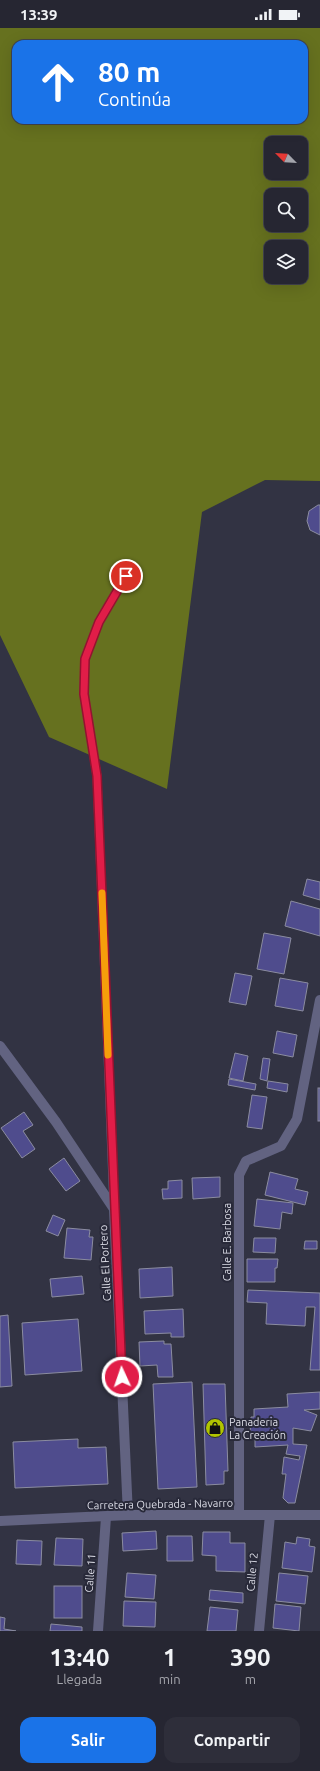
<!DOCTYPE html>
<html lang="es">
<head>
<meta charset="utf-8">
<style>
  :root { --surface:#262632; --page:#2e2e3a; --text:#f1f3f6; --muted:#a4a5ac; --line:#42434d; --accent:#1a73e8 }
  body { margin:0; font-family:Ubuntu,sans-serif; background:var(--page); color:var(--text); height:100vh; display:flex; flex-direction:column; font-size:15px; white-space:nowrap }
  * { box-sizing:border-box; margin:0 }
  p { font-size:13px; color:var(--muted) }
  .icon { flex:none; width:22px; height:22px; fill:none; stroke:currentColor; stroke-width:2; stroke-linecap:round; stroke-linejoin:round }
  .map { position:relative; height:1603px; overflow:hidden }
  .details { display:flex; flex-direction:column; background:var(--surface); flex:1 }
  .details>* { flex:none }
  .guide { position:absolute; left:12px; top:12px; width:296px; height:84px; border-radius:12px; box-shadow:0 4px 16px #0002,0 0 0 1px var(--line); background:#1a73e8; color:#fff; overflow:hidden }
  .needle { width:26px; rotate:294deg }
  .fabs { position:absolute; left:264px; top:108px; display:grid; gap:8px }
  .fabs a { display:grid; place-items:center; width:44px; height:44px; border-radius:8px; background:var(--surface); box-shadow:0 4px 16px #0002,0 0 0 1px var(--line); font-size:20px }
  .pin { position:absolute; display:grid; place-items:center; width:34px; height:34px; color:#fff; margin:-17px; border:2px solid #fff; border-radius:50%; box-shadow:0 1px 4px #0007 }
  .me { position:absolute; width:44px; margin:-22px; rotate:357deg; stroke-linejoin:round; filter:drop-shadow(0 0 3px #0008) }
  .turn { display:flex; align-items:center; gap:14px; height:84px; padding:0 20px; font-size:18px }
  .turn .icon { width:52px; height:52px; stroke-width:2.5 }
  .turn b { display:block; font-size:28px; line-height:34px }
  .eta { display:flex; justify-content:space-evenly; align-items:center; height:68px; text-align:center }
  .eta b { font-size:24px; font-weight:700; line-height:28px }
  .action { display:flex; gap:8px; margin-top:auto; padding:8px 20px }
  .action a { flex:1; height:46px; border-radius:12px; background:var(--accent); color:#fff; font-size:16px; font-weight:700; line-height:46px; text-align:center }
  .action a+a { background:var(--page); color:var(--text) }
  .status { display:flex; justify-content:space-between; align-items:center; height:28px; padding:0 20px; background:var(--surface); direction:ltr }
  .status svg { height:11px; fill:currentColor }
  .map>svg:first-child { display:block }
  .forest { fill:#66711f; fill-rule:evenodd }
  .building { fill:#4f4c8d; stroke:#8b8ca0 }
  .lines { fill:none; stroke-linecap:round; stroke-linejoin:round }
  .service { stroke:#626381; stroke-width:9 }
  .minor { stroke:#626381; stroke-width:10 }
  .tertiary { stroke:#626381; stroke-width:10 }
  .route-casing { stroke:#92132f; stroke-width:10 }
  .route { stroke:#e11d48; stroke-width:7 }
  .slow { stroke:#f59e0b; stroke-width:7 }
  .labels { text-anchor:middle; stroke-width:4; stroke-linejoin:round; paint-order:stroke }
  .street-label { font-size:11px; fill:#dcdde7; stroke:#282939 }
  .poi-label { font-size:11px; fill:#dcdde7; stroke:#282939; text-anchor:start }
</style>
</head>
<body>
<div class="status"><b>13:39</b><svg viewBox="0 0 49 12"><path d="M0 12V9h3v3zM5 12V6h3v6zM10 12V3h3v9zM15 12V0h3v12zM26 1h20v11H26zM47 4h2v5h-2z"/></svg></div>
<div class="map">
<svg width="320" height="1603" viewBox="0 0 320 1603">
  <rect width="100%" height="100%" fill="#323343"/>
  <path class="forest" d="M 0,0 L 320,0 L 320,453 L 265,452 L 202,484 L 167,761 L 49,709 L 0,607 ZM 16,16 L 304,16 L 304,92 L 16,92 ZM 271,115 L 301,115 L 301,145 L 271,145 ZM 271,167 L 301,167 L 301,197 L 271,197 ZM 271,219 L 301,219 L 301,249 L 271,249 Z"/>
  <g class="building">
    <polygon points="318,477 320,477 320,507 310,502 307,493 309,483"/>
    <polygon points="307,851 320,854 320,872 303,867"/>
    <polygon points="291,873 320,881 320,908 285,898"/>
    <polygon points="264,905 291,910 284,946 257,941"/>
    <polygon points="235,945 252,948 246,977 229,974"/>
    <polygon points="280,950 308,955 303,983 275,978"/>
    <polygon points="277,1003 297,1007 293,1029 273,1025"/>
    <polygon points="235,1025 248,1028 243,1053 229,1050"/>
    <polygon points="263,1030 270,1031 267,1053 260,1051"/>
    <polygon points="229,1051 256,1056 255,1062 228,1057"/>
    <polygon points="268,1053 288,1056 287,1064 267,1060"/>
    <rect x="318" y="1060" width="2" height="33"/>
    <polygon points="252,1067 267,1069 262,1101 247,1099"/>
    <polygon points="24,1084 33,1097 23,1103 35,1121 22,1130 1,1100"/>
    <polygon points="64,1130 80,1153 66,1163 49,1141"/>
    <polygon points="270,1144 298,1151 295,1161 308,1164 305,1177 265,1167"/>
    <polygon points="220,1149 220,1169 193,1171 192,1150"/>
    <polygon points="182,1152 182,1170 163,1171 162,1161 168,1161 168,1153"/>
    <polygon points="257,1171 293,1175 292,1186 282,1184 280,1201 254,1198"/>
    <polygon points="53,1187 65,1192 58,1208 46,1203"/>
    <polygon points="67,1200 90,1202 89,1209 93,1209 91,1232 64,1230"/>
    <polygon points="254,1210 276,1210 275,1225 253,1224"/>
    <polygon points="305,1213 317,1213 317,1221 304,1221"/>
    <polygon points="247,1231 278,1231 277,1240 275,1240 275,1254 247,1254"/>
    <polygon points="172,1239 173,1268 140,1270 139,1241"/>
    <polygon points="82,1248 84,1266 52,1269 50,1251"/>
    <polygon points="248,1262 320,1265 320,1342 310,1342 315,1279 306,1279 305,1298 266,1296 267,1275 247,1274"/>
    <polygon points="183,1281 184,1309 171,1309 171,1305 145,1306 144,1283"/>
    <polygon points="8,1287 12,1358 0,1359 0,1288"/>
    <polygon points="78,1291 82,1343 25,1347 22,1295"/>
    <polygon points="164,1313 164,1316 171,1316 173,1349 158,1349 157,1337 140,1338 139,1314"/>
    <polygon points="192,1354 197,1459 158,1461 153,1356"/>
    <polygon points="203,1356 225,1356 228,1443 224,1443 224,1456 206,1457"/>
    <polygon points="320,1364 320,1381 304,1382 317,1387 311,1403 293,1400 293,1416 307,1417 295,1475 288,1475 283,1470 286,1446 282,1446 284,1429 299,1432 300,1428 286,1426 288,1417 255,1419 255,1405 250,1405 251,1389 254,1389 254,1381 288,1379 287,1366"/>
    <polygon points="78,1411 78,1420 106,1419 108,1456 15,1460 13,1414"/>
    <polygon points="156,1503 157,1521 123,1523 122,1505"/>
    <polygon points="203,1504 230,1504 230,1515 245,1515 245,1544 216,1543 216,1528 202,1527"/>
    <polygon points="167,1508 192,1508 193,1533 167,1533"/>
    <polygon points="297,1509 310,1511 309,1518 315,1519 312,1544 282,1540 285,1514 296,1516"/>
    <polygon points="56,1510 83,1511 82,1538 54,1537"/>
    <polygon points="17,1512 42,1513 41,1537 16,1536"/>
    <polygon points="127,1545 156,1547 154,1571 125,1569"/>
    <polygon points="279,1545 308,1548 305,1576 276,1573"/>
    <rect x="54" y="1558" width="28" height="32"/>
    <polygon points="210,1562 243,1565 243,1575 209,1572"/>
    <polygon points="124,1573 156,1574 155,1599 123,1598"/>
    <polygon points="275,1576 301,1579 299,1603 273,1600"/>
    <polygon points="210,1579 238,1582 236,1603 207,1603"/>
    <polygon points="0,1589 5,1590 4,1601 16,1603 0,1603"/>
    <polygon points="51,1596 82,1599 82,1603 50,1603"/>
  </g>
  <g class="lines">
    <polyline class="service" points="114,1181 97,748 84,666 85,631 99,594 126,548"/>
    <g class="minor">
      <polyline points="0,1018 56,1094 114,1181 128,1487"/>
      <polyline points="239,1487 239,1147 246,1133 281,1118 297,1091 320,972"/>
      <polyline points="98,1603 106,1489"/>
      <polyline points="259,1603 270,1487"/>
    </g>
    <polyline class="tertiary" points="0,1493 128,1487 320,1487"/>
  </g>
  <g class="lines">
    <defs>
      <polyline id="route" points="122,1349 97,748 84,666 85,631 99,594 126,548"/>
    </defs>
    <use href="#route" class="route-casing"/>
    <use href="#route" class="route"/>
    <polyline class="slow" points="102,865 108,1027"/>
  </g>
  <defs>
    <symbol id="shop-disc" viewBox="-11 -11 22 22"><circle r="9.5" fill="#b1c500" stroke="#282939"/><path d="M-5-2.5h2.3a2.7 3.5 0 0 1 5.4 0H5L5.5 6h-11ZM-1.5-2.5h3a1.5 2.3 0 0 0-3 0Z" fill="#111"/></symbol>
  </defs>
  <g fill-rule="evenodd">
    <use href="#shop-disc" x="204" y="1389" width="22" height="22"/>
  </g>
  <g class="labels">
    <g class="street-label">
      <text transform="translate(227 1214) rotate(-90)" y="4">Calle E. Barbosa</text>
      <text transform="translate(105 1235) rotate(-93)" y="4">Calle El Portero</text>
      <text transform="translate(160 1476) rotate(-1)" y="4">Carretera Quebrada - Navarro</text>
      <text transform="translate(252 1544) rotate(-85)" y="4">Calle 12</text>
      <text transform="translate(90 1545) rotate(-86)" y="4">Calle 11</text>
    </g>
    <g class="poi-label">
      <text x="229" y="1398">Panaderia<tspan x="229" dy="13">La Creación</tspan></text>
    </g>
  </g>
</svg>
<div class="fabs">
<a><svg class="needle" viewBox="-14 -14 28 28"><path d="M0-13l5 13h-10z" fill="#e53935"/><path d="M0 13l5-13h-10z" fill="#a4a5ac"/></svg></a>
<a><svg class="icon" aria-label="search" viewBox="0 0 24 24"><circle cx="10" cy="10" r="6"/><path d="M15 15l6 6"/></svg></a>
<a><svg class="icon" aria-label="layers" viewBox="0 0 24 24"><path d="M12 4l9 5-9 5-9-5zM3 14l9 5 9-5"/></svg></a>
</div>
<div class="pin" style="left:126px;top:548px;background:#d93025"><svg class="icon" aria-label="arrive" viewBox="0 0 24 24"><path d="M6 21V4h12l-3 4 3 4H6"/></svg></div>
<svg class="me" style="left:122px;top:1349px" viewBox="-20 -20 40 40"><circle r="17" fill="#e11d48" stroke="#fff" stroke-width="3"/><path d="M0-11L8 9 0 5-8 9z" fill="#fff"/></svg>
<div class="guide">
<div class="turn"><svg class="icon" aria-label="ahead" viewBox="0 0 24 24"><path d="M12 20V5M6 11l6-6 6 6"/></svg><div><b>80 m</b>Continúa</div></div>
</div>
</div>
<section class="details">
<div class="eta">
<div><b>13:40</b><p>Llegada</p></div>
<div><b>1</b><p>min</p></div>
<div><b>390</b><p>m</p></div>
</div>
<div class="action"><a>Salir</a><a>Compartir</a></div>
</section>
</body>
</html>
